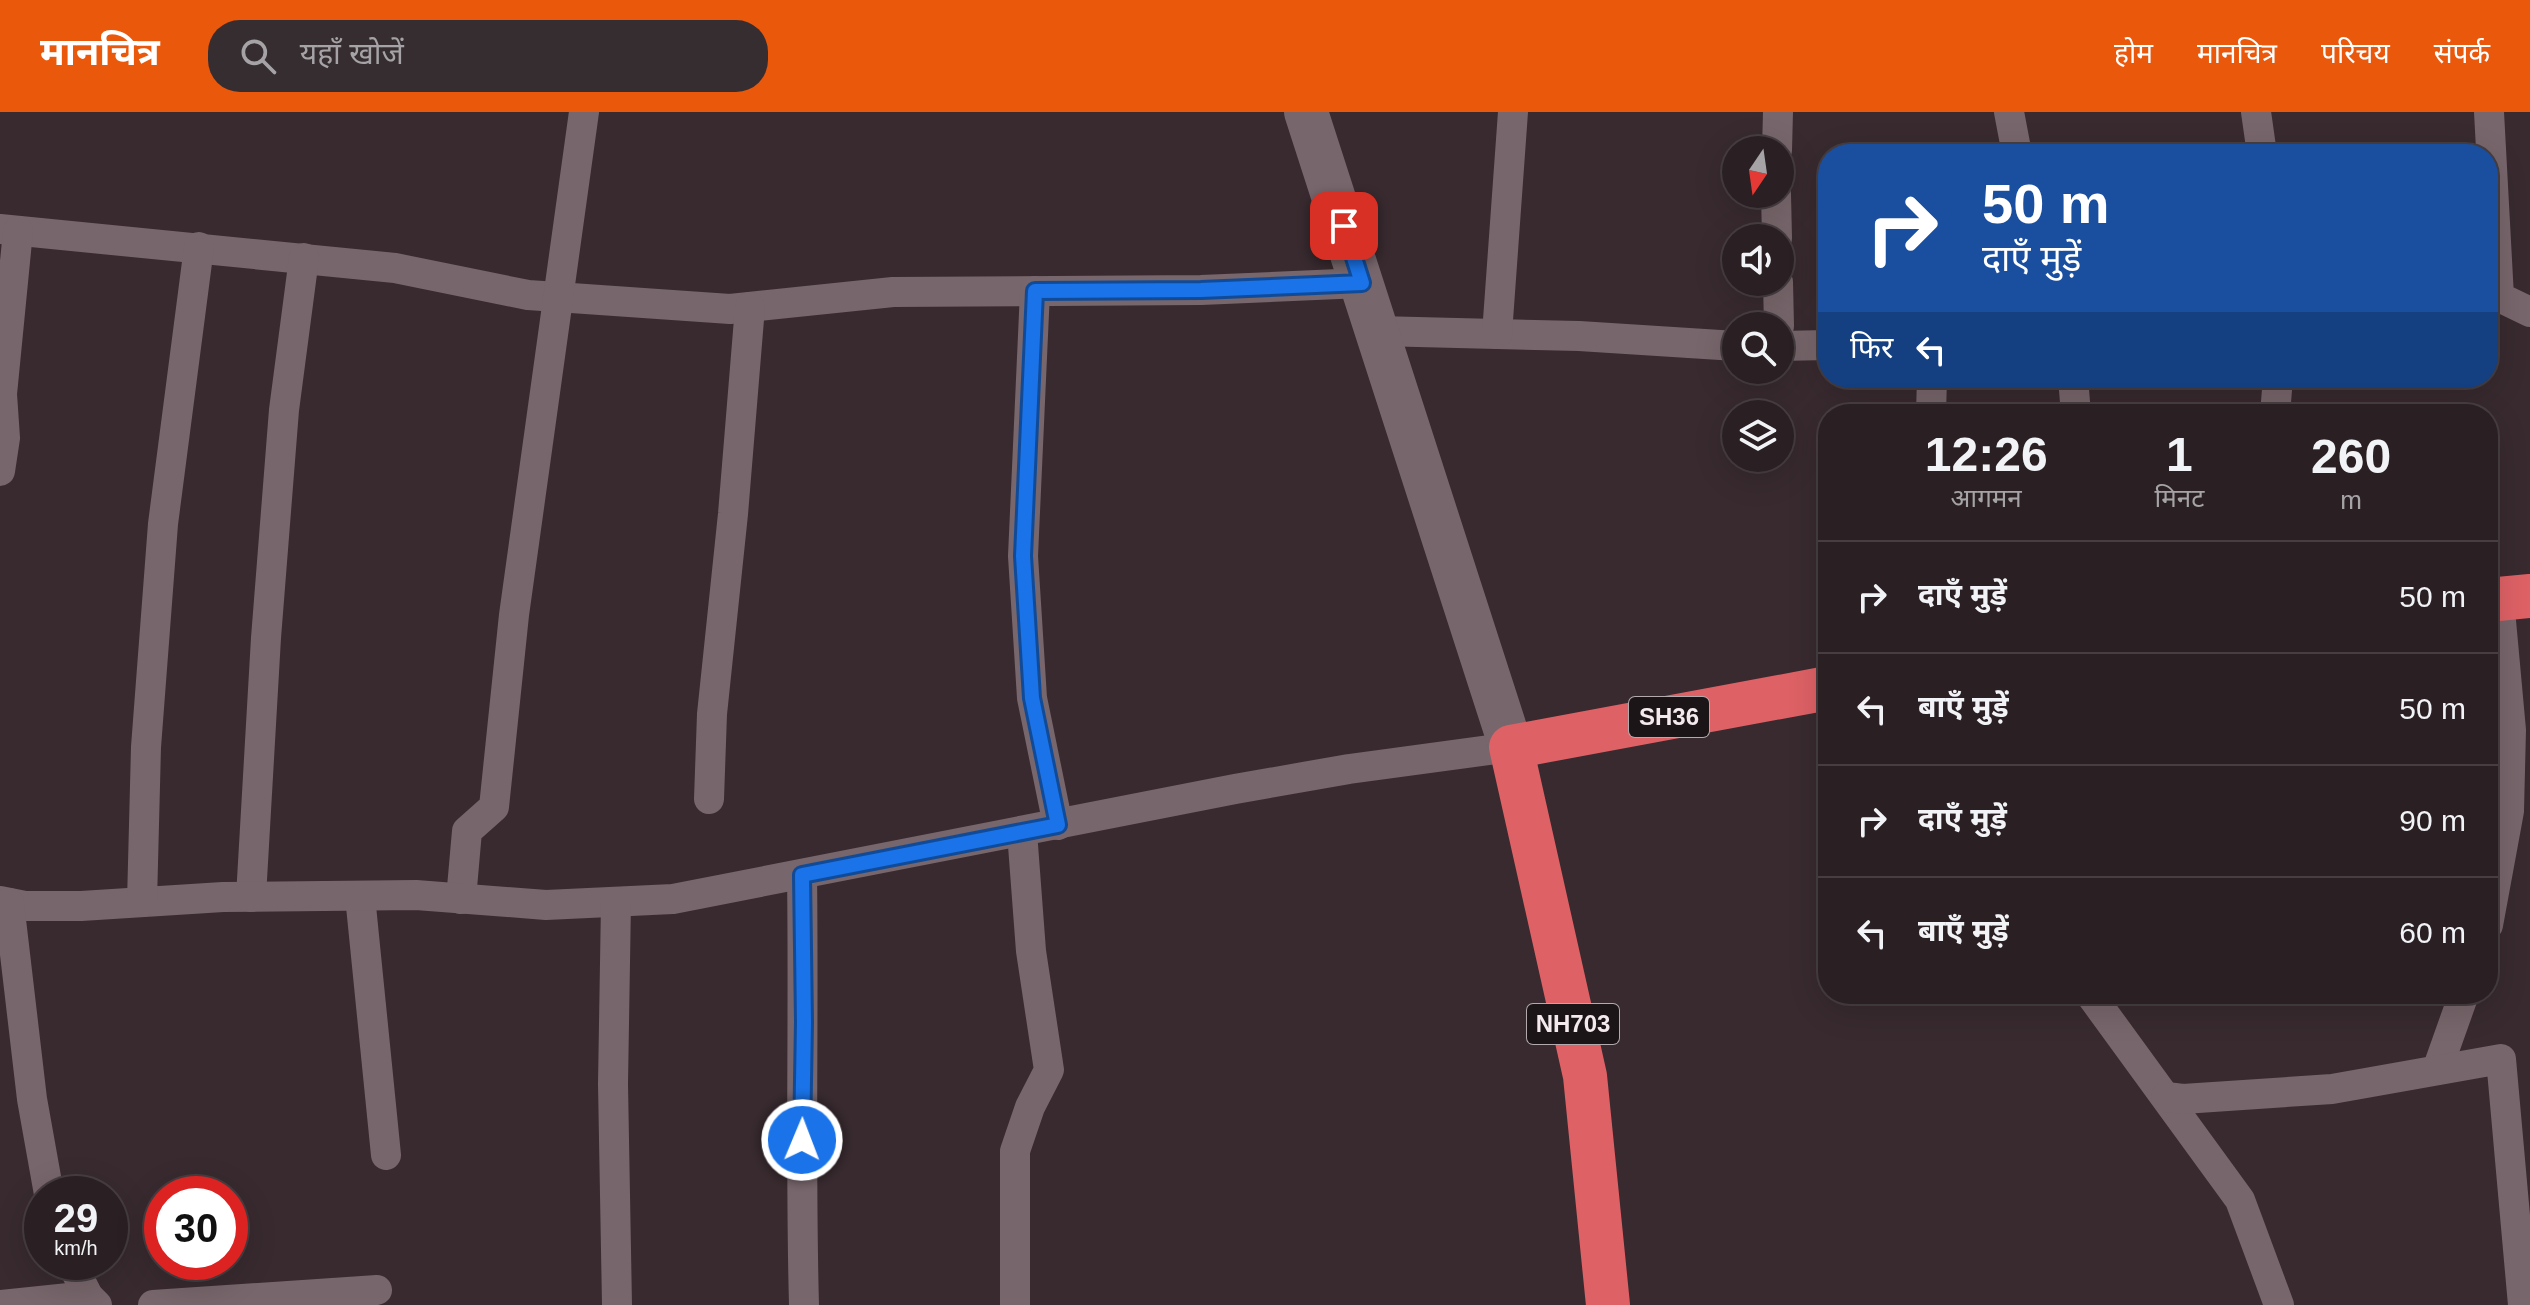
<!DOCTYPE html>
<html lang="hi">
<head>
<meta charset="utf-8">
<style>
  :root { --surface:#2a2023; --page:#362d30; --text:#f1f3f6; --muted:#a5a3a6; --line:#463e41; --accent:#ea580c }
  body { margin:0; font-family:Helvetica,"Noto Sans Devanagari",sans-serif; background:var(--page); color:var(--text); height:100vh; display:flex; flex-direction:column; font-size:30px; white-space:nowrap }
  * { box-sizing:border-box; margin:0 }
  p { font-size:26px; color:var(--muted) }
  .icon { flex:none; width:44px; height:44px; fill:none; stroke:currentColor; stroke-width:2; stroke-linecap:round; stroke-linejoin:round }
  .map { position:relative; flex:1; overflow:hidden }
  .panel { position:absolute; left:1818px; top:292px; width:680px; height:600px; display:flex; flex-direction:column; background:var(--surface); border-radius:32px; box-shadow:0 8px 32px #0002,0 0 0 2px var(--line) }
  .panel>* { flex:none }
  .banner { position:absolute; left:1818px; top:32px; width:680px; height:244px; border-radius:32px; box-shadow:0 8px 32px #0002,0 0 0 2px var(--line); background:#1a4fa0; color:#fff; overflow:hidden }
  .needle { width:52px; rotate:193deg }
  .controls { position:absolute; left:1722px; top:24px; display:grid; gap:16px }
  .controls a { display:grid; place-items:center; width:72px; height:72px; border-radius:50%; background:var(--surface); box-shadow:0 8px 32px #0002,0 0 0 2px var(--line); font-size:40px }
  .speed { position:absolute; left:24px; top:1064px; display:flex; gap:16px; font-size:40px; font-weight:700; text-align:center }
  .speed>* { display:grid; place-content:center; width:104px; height:104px; border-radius:50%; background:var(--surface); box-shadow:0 8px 32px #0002,0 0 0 2px var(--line); line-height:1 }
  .speed small { font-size:20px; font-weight:400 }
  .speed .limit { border:12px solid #d22; background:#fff; color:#111 }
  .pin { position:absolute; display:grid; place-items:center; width:68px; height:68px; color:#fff; margin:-34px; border-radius:16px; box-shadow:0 4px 12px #0006 }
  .me { position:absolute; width:88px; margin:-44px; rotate:1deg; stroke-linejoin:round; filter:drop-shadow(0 0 6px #0008) }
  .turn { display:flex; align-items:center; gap:28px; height:168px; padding:0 32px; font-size:36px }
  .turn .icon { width:104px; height:104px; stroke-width:2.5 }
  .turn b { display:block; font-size:56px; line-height:68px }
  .then { display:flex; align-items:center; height:76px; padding:0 32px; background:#0003; gap:16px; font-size:30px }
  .eta { display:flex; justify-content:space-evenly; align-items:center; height:136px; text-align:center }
  .eta b { font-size:48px; font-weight:700; line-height:56px }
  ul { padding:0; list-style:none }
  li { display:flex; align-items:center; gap:24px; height:112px; padding:0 32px; border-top:2px solid var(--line) }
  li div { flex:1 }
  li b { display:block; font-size:30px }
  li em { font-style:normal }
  header { display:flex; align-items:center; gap:48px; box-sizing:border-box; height:112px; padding:0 40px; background:var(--accent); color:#fff }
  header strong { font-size:38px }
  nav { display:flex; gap:44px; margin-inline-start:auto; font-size:28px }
  .search { width:560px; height:72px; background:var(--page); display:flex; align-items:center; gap:20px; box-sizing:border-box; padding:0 28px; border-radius:32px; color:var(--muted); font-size:30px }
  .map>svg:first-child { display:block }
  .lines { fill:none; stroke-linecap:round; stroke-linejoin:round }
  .street { stroke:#77666b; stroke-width:30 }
  .secondary { stroke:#77666b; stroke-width:44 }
  .highway { stroke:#dd6165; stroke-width:44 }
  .route-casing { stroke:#114b97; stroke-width:20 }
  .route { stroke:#1a73e8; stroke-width:14 }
  .labels { text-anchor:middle; stroke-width:7; stroke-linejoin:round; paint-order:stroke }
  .shield { fill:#1b1517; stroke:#b3aaad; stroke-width:2 }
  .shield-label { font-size:24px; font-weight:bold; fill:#f4eaed }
</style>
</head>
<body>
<header>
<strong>मानचित्र</strong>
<div class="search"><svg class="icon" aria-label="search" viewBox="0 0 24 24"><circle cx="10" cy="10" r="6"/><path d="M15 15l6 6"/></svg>यहाँ खोजें</div>
<nav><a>होम</a><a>मानचित्र</a><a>परिचय</a><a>संपर्क</a></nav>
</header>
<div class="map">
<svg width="2530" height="1193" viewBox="0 0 2530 1193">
  <rect width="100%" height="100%" fill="#382a2f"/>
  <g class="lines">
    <g class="street">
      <polyline points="2009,0 2017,42"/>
      <polyline points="2256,0 2262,42"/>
      <polyline points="2489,0 2499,185 2530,200"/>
      <polyline points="1777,38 1778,0"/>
      <polyline points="1776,82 1777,126"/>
      <polyline points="0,117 395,156 528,183 730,197 893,180 1201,178 1362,171"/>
      <polyline points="1778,170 1779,214"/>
      <polyline points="1035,179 1023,444 1032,586 1058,713"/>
      <polyline points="1378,219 1579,224 1736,234"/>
      <polyline points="1497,222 1513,0"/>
      <polyline points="1780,234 1828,233"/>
      <polyline points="2073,266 2076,302"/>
      <polyline points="1931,302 1932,266"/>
      <polyline points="2275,302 2278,266"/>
      <polyline points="0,359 5,326 2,282 18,119"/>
      <polyline points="709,687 712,602 733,402 750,195"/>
      <path d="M 802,763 C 804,906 800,1050 804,1193"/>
      <polyline points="360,784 386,1043"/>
      <polyline points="251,785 266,526 284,298 304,146"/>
      <polyline points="461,787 467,719 494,695 514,503 584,0"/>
      <polyline points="0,789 25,794 81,794 223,785 416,783 546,793 673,787 1235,677 1349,657 1511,635"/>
      <polyline points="142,790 146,635 163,412 199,135"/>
      <polyline points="616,790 613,972 617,1193"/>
      <polyline points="9,791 32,987 49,1082"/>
      <polyline points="2488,813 2509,699 2511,618 2499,487"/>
      <polyline points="2090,882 2240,1088 2279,1193"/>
      <polyline points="2437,958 2464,882"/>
      <polyline points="2166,985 2183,987 2332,977 2501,947 2523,1193"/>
      <polyline points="71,1150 88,1184 97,1193"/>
      <polyline points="0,1193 88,1184"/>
      <polyline points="153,1193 377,1178"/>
      <polyline points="1015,1193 1015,1039 1030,995 1049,958 1031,839 1022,720"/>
    </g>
    <polyline class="secondary" points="1306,0 1511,635"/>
    <g class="highway">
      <polyline points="2488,488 2530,484"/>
      <polyline points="1608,1193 1585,964 1511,635 1828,576"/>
    </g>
  </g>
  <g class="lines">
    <defs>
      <polyline id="route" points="802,1028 804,910 802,763 1058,713 1032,586 1023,444 1035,179 1201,178 1362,171 1344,114"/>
    </defs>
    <use href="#route" class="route-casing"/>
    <use href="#route" class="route"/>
  </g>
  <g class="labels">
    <g class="shield">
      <rect x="1629" y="585" width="80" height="40" rx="6"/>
      <rect x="1527" y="892" width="92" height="40" rx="6"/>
    </g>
    <g class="shield-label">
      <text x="1669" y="613">SH36</text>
      <text x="1573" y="920">NH703</text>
    </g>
  </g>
</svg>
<div class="controls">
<a><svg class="needle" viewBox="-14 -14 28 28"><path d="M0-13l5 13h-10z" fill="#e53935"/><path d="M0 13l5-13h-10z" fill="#a5a3a6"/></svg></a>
<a><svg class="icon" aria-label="sound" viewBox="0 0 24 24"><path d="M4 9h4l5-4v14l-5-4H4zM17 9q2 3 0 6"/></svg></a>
<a><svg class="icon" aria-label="search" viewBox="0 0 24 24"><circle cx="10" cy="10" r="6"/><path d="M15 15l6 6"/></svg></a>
<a><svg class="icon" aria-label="layers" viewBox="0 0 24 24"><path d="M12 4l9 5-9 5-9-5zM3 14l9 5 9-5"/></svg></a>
</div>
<div class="speed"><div>29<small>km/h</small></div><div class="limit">30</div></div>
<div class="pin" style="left:1344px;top:114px;background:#d93025"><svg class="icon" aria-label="arrive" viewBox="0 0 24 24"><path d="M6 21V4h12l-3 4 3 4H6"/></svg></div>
<svg class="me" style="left:802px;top:1028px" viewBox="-20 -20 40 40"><circle r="17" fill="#1a73e8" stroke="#fff" stroke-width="3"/><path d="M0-11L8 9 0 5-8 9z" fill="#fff"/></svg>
<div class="banner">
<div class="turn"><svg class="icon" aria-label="right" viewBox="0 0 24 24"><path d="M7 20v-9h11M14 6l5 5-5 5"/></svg><div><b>50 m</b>दाएँ मुड़ें</div></div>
<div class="then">फिर<svg class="icon" aria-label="left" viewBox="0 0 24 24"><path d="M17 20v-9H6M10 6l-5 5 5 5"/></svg></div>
</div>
<section class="panel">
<div class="eta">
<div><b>12:26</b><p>आगमन</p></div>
<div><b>1</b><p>मिनट</p></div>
<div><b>260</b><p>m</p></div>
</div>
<ul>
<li><svg class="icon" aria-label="right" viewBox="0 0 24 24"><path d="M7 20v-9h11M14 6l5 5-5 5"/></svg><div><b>दाएँ मुड़ें</b></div><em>50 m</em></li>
<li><svg class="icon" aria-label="left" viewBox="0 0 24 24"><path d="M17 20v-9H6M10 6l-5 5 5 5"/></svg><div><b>बाएँ मुड़ें</b></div><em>50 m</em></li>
<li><svg class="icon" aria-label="right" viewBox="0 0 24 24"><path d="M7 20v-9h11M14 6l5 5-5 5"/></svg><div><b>दाएँ मुड़ें</b></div><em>90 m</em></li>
<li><svg class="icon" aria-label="left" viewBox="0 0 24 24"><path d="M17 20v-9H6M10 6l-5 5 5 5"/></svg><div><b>बाएँ मुड़ें</b></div><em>60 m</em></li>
</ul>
</section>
</div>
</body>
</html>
